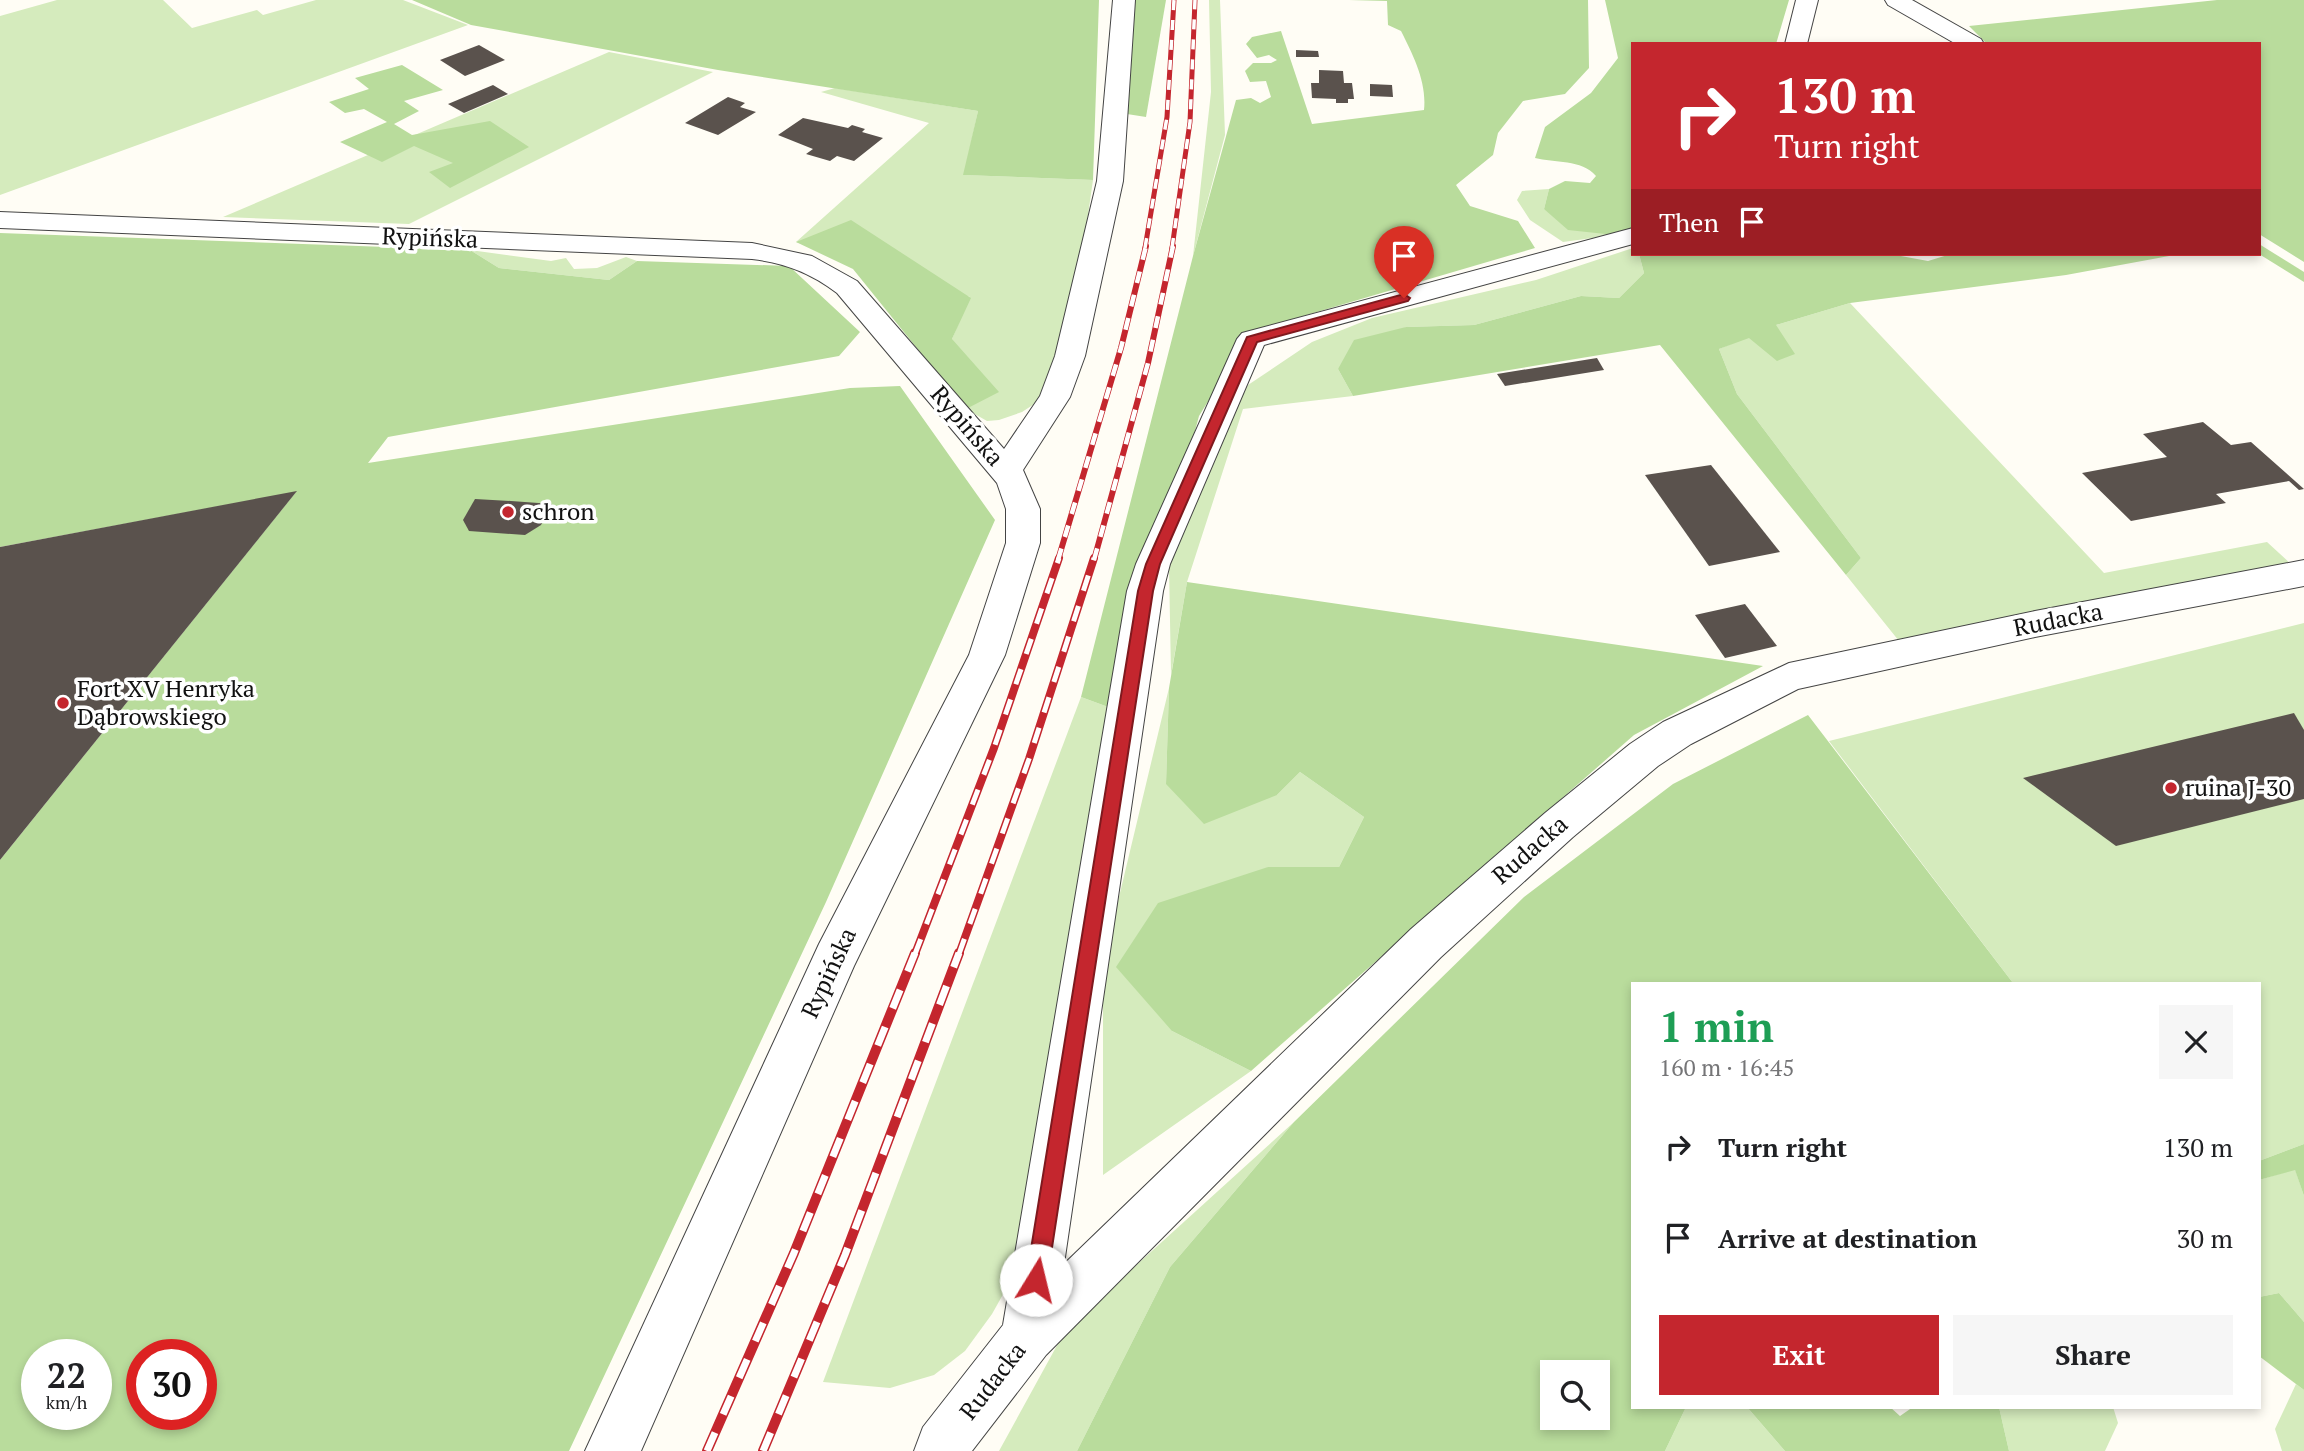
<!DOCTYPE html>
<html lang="en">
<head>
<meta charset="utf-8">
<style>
  :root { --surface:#fff; --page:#f6f6f6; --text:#202124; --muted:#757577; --accent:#c4262e }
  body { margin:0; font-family:"PT Serif",serif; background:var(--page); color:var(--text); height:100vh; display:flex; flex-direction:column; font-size:26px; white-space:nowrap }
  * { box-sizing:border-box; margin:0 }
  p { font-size:23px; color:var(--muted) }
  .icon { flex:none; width:38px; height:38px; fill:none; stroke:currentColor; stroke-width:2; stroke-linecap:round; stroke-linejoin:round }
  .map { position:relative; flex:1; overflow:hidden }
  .side { position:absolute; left:1631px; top:982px; width:630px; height:427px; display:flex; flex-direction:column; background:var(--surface); border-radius:0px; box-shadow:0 4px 10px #0003 }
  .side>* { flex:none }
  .hud { position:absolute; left:1631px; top:42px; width:630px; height:214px; border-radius:0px; box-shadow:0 4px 10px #0003; background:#c4262e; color:#fff; overflow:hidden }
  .fabs { position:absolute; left:1540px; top:1360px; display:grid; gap:14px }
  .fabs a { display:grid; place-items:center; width:70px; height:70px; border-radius:0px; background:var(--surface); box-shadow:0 4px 10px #0003; font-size:35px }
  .speed { position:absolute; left:21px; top:1339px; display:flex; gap:14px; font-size:35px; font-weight:700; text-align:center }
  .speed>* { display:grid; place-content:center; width:91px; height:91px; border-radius:50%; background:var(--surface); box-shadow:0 4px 10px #0003; line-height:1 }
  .speed small { font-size:18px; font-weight:400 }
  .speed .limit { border:10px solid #d22; background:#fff; color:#111 }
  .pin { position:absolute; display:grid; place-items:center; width:60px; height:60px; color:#fff; margin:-72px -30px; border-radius:50% 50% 50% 0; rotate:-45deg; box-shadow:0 0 7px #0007 }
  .pin .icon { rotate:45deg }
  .me { position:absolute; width:77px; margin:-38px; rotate:9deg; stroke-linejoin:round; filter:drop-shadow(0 0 5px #0008) }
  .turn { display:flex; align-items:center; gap:24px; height:147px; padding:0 28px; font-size:32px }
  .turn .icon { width:91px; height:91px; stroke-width:2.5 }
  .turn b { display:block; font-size:49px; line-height:60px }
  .then { display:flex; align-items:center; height:66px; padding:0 28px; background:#0003; gap:14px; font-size:26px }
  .round { display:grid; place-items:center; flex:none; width:74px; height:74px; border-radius:0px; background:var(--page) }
  .summary { display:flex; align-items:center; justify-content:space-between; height:119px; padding:0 28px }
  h1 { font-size:42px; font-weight:700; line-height:52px; color:#1e9e55 }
  .action { display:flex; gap:14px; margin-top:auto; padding:14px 28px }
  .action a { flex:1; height:80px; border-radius:0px; background:var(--accent); color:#fff; font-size:28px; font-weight:700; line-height:80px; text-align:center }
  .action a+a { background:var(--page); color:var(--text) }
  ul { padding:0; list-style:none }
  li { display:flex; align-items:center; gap:21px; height:91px; padding:0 28px }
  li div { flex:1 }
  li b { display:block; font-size:26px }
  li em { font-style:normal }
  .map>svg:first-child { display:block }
  .green { fill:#d5ebbd }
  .forest { fill:#b9dc9c; fill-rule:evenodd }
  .building { fill:#5a524d }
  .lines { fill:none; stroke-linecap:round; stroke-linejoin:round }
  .minor-casing { stroke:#444; stroke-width:2 }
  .minor { fill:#fff; fill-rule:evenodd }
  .rail-far3-casing { stroke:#c4262e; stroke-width:5 }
  .rail-far2-casing { stroke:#c4262e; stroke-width:6 }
  .rail-far1-casing { stroke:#c4262e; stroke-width:8 }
  .rail-casing { stroke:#c4262e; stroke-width:10 }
  .rail-far3 { stroke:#fff; stroke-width:3.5; stroke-dasharray:10; stroke-linecap:butt }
  .rail-far2 { stroke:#fff; stroke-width:4.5; stroke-dasharray:12; stroke-linecap:butt }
  .rail-far1 { stroke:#fff; stroke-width:5; stroke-dasharray:16; stroke-linecap:butt }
  .rail { stroke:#fff; stroke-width:7; stroke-dasharray:20; stroke-linecap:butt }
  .route { fill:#c4262e; stroke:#7f191e; stroke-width:2 }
  .poi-dot { fill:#c4262e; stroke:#fff; stroke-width:2.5 }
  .labels { text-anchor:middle; stroke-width:7; stroke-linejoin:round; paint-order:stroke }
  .street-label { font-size:24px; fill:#111; stroke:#fff }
  .poi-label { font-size:24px; fill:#111; stroke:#fff; text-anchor:start }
</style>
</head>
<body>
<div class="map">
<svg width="2304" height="1451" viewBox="0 0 2304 1451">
  <rect width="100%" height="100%" fill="#fffdf5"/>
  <g class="green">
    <polygon points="57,0 163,0 192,28 257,10 263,15 316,0 403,0 468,25 0,195 0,16"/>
    <polygon points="1209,0 1220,0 1225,135 1193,256 1211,92"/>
    <polygon points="609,52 713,72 409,224 223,217"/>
    <polygon points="835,88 978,111 964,175 1093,180 1076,299 1045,397 1022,412 999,420 987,421 966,409 952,339 970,297 796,242 929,123 821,92"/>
    <polygon points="1549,189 1544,209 1615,235 1563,242 1530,220 1517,200 1522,191"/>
    <polygon points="1633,248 1633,254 1639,254 1644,273 1619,298 1581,296 1474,325 1406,327 1338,369 1353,396 1243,409 1187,582 1171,675 1169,566 1223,434 1248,385 1312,342 1372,318 1536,280"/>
    <polygon points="470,250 551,261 566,258 574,269 597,268 626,257 637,261 609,280 499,268"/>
    <polygon points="1850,303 2104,573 2267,542 2291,564 1899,641 1846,575 1861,558 1737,394 1719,349 1776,325"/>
    <polygon points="2304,623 2304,1144 2259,1161 2259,984 2013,983 1829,741"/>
    <polygon points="1169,688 1166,784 1277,795 1300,772 1364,817 1339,867 1268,867 1172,1031 1251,1071 1103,1175 1103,964"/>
    <polygon points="1081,697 1119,711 1020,1264 992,1314 965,1351 934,1375 890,1388 823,1382"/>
    <polygon points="1294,1122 1170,1267 1077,1451 999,1451 1066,1329"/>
    <polygon points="2295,1169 2304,1196 2304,1322 2279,1293 2259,1297 2259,1180"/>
    <polygon points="2296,1384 2304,1390 2304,1451 2282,1451 2275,1429"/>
    <polygon points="1686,1407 1747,1407 1785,1451 1665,1451"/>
    <polygon points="1999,1407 2113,1407 2118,1423 2105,1451 2009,1451"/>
  </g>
  <g class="forest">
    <polygon points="412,0 1099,0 1093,180 963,175 978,111 718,70 471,25"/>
    <polygon points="1134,0 1166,0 1146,117 1127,114"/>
    <path d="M 1349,0 L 1588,0 L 1589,68 L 1565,94 L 1523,101 L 1498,133 L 1493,155 L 1456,185 L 1470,206 L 1518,221 L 1535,248 L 1293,319 L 1238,353 L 1199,416 L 1119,711 L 1081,697 L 1193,256 L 1236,100 L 1251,98 L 1260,103 L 1271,97 L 1266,81 L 1250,82 L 1245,71 L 1253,63 L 1271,63 L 1277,60 L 1269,55 L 1257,58 L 1246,44 L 1252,37 L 1281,31 L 1312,124 L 1424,110 C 1427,82 1413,55 1401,31 L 1388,25 L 1387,1 Z"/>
    <path d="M 1605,0 L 1789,0 L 1776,44 L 1633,44 L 1633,228 L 1615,235 L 1568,230 L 1544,209 L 1549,189 L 1565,181 L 1590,183 L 1596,176 C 1582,159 1554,163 1535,158 L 1545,127 L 1591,93 L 1618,58 Z"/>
    <polygon points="2217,0 2304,0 2304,262 2259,234 2259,44 1987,44 1969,26"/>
    <polygon points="402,65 443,90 404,101 419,111 394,124 412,135 490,121 529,147 450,188 429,172 453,163 414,146 382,162 340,142 387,122 364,109 345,113 329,102 369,89 355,78"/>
    <polygon points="851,220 971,298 952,339 999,392 966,409 853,269 796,242"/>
    <path d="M 0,233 L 470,250 L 499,268 L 609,280 L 637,261 L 789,266 L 860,332 L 839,356 L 388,437 L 368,463 L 850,388 L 900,386 L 995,520 L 826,902 L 569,1451 L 0,1451 L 0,860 L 296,492 L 0,547 ZM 37,1354 L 96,1354 L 96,1414 L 37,1414 ZM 142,1354 L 201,1354 L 201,1414 L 142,1414 Z"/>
    <polygon points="2259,244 2304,272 2304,282 2259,254"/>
    <polygon points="1639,254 1890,254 1928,261 1951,254 2180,254 2066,275 1850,303 1776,325 1795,354 1777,361 1749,338 1719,349 1737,394 1861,558 1846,575 1660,345 1353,396 1338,369 1354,340 1406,327 1474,325 1581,296 1619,298 1644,273"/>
    <polygon points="1187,582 1763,666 1634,735 1251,1071 1172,1031 1116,967 1158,903 1268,867 1339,867 1364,817 1300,772 1277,795 1204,824 1166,784 1169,688"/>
    <path d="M 1808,715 L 2013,983 L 1633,984 L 1633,1407 L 1686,1407 L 1665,1451 L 1077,1451 L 1170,1267 L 1294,1122 L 1524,897 L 1673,784 ZM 1552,1372 L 1598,1372 L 1598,1418 L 1552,1418 Z"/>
    <polygon points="2304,1144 2304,1196 2295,1170 2259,1180 2259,1161"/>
    <polygon points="2279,1293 2304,1322 2304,1390 2259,1356 2259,1297"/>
    <polygon points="1747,1407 1890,1407 1900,1416 1913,1407 1999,1407 2009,1451 1785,1451"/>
  </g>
  <g class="building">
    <polygon points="479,45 505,60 465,76 440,60"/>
    <polygon points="1296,50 1318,51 1319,57 1296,57"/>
    <polygon points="1319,70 1343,71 1344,83 1352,83 1354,99 1348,99 1348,103 1336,103 1336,99 1312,98 1311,83 1319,83"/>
    <polygon points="1370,84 1392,85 1393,97 1370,96"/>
    <polygon points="493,85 508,94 464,113 448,104"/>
    <polygon points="728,97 745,103 740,107 756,112 718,135 685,123"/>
    <polygon points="803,118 848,128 852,125 865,129 862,132 883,138 854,161 837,156 830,161 806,154 813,149 778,135"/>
    <polygon points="1597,358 1604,370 1505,386 1497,374"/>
    <polygon points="2203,422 2231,445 2251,442 2304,489 2299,490 2289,481 2216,494 2226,503 2131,521 2082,473 2167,457 2143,434"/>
    <polygon points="1711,465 1780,552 1709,566 1645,475"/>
    <polygon points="297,491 0,860 0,547"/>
    <polygon points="475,499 511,501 552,504 541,525 525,535 469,531 463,520"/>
    <polygon points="1745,604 1777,646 1725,658 1695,615"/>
    <polygon points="2294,713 2304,730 2304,799 2116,846 2023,778"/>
  </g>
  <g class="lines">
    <defs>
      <g id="minor">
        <path d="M 1113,0 L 1135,0 L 1123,181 L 1085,356 L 1070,397 L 1023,470 L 1040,509 L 1040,543 L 1005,655 L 854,966 L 641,1451 L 585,1451 L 819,944 L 969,655 L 1006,543 L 1006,509 L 997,483 L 837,293 C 811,273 785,263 752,259 L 0,228 L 0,212 L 752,243 L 812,256 L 857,281 L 1004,449 L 1040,396 L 1055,356 L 1097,181 Z"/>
        <polygon points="1796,0 1818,0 1807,44 1785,44"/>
        <polygon points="1885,0 1912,0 1981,39 1984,44 1956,44 1888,5"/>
        <polygon points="1633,228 1633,244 1264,345 1170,564 1163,591 1064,1264 1411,929 1545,813 1630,744 1663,722 1789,663 2035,611 2304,560 2304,586 2035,637 1798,689 1691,744 1658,766 1573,837 1441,957 1046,1355 972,1451 914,1451 923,1427 1003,1325 1127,591 1136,564 1237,339 1242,333"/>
      </g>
    </defs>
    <use href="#minor" class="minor-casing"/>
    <use href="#minor" class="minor"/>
    <defs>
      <g id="rail-far3">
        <polyline points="1145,248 1167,117 1174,0"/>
        <polyline points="1172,248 1190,122 1195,0"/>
      </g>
      <g id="rail-far2">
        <polyline points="1058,560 1121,348 1146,246"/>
        <polyline points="1094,560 1148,363 1173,246"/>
      </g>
      <g id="rail-far1">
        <polyline points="915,954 994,748 1059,558"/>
        <polyline points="959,954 1029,759 1094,558"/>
      </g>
      <g id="rail">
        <polyline points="707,1451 794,1253 915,953"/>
        <polyline points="763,1451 845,1255 959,953"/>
      </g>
    </defs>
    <use href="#rail-far3" class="rail-far3-casing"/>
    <use href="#rail-far2" class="rail-far2-casing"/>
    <use href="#rail-far1" class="rail-far1-casing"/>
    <use href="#rail" class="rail-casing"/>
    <use href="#rail-far3" class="rail-far3"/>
    <use href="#rail-far2" class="rail-far2"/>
    <use href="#rail-far1" class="rail-far1"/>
    <use href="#rail" class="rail"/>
  </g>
  <polygon class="route" points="1404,294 1410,298 1408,301 1257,342 1160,564 1153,591 1047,1280 1044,1288 1036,1291 1029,1288 1026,1280 1138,591 1146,564 1247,337"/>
  <g class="poi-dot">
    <circle cx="508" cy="512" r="7"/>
    <circle cx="63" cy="703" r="7"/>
    <circle cx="2171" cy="788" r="7"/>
  </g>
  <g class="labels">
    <g class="street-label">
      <text transform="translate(430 238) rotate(2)" y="8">Rypińska</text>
      <text transform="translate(967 426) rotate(49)" y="8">Rypińska</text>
      <text transform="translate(2058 620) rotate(-11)" y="8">Rudacka</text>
      <text transform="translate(1530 850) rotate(-41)" y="8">Rudacka</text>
      <text transform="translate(829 973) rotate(-65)" y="8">Rypińska</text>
      <text transform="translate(993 1381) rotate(-52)" y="8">Rudacka</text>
    </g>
    <g class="poi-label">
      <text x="522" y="520">schron</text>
      <text x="77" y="697">Fort XV Henryka<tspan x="77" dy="28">Dąbrowskiego</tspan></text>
      <text x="2185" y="796">ruina J-30</text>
    </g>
  </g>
</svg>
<div class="fabs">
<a><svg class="icon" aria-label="search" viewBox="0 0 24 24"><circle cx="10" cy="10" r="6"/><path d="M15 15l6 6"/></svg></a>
</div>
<div class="speed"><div>22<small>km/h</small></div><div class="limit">30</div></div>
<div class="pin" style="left:1404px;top:298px;background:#d93025"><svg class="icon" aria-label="arrive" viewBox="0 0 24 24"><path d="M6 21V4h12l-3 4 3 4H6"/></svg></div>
<svg class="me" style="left:1036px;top:1280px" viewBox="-20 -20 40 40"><circle r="19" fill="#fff"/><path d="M0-13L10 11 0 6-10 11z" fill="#c4262e"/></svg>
<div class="hud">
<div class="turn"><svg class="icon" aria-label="right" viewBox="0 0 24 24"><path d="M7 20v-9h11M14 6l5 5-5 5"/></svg><div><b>130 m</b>Turn right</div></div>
<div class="then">Then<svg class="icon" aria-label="arrive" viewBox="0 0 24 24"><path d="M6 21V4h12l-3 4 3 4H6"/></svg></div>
</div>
<section class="side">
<div class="summary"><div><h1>1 min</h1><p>160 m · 16:45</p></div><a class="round"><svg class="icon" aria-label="close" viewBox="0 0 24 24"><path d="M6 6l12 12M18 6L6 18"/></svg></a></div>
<ul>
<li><svg class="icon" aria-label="right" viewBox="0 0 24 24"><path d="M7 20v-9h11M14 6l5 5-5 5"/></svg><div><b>Turn right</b></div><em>130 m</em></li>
<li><svg class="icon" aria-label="arrive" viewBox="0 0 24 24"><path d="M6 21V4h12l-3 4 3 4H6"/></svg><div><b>Arrive at destination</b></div><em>30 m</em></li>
</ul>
<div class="action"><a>Exit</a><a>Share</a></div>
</section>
</div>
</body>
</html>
